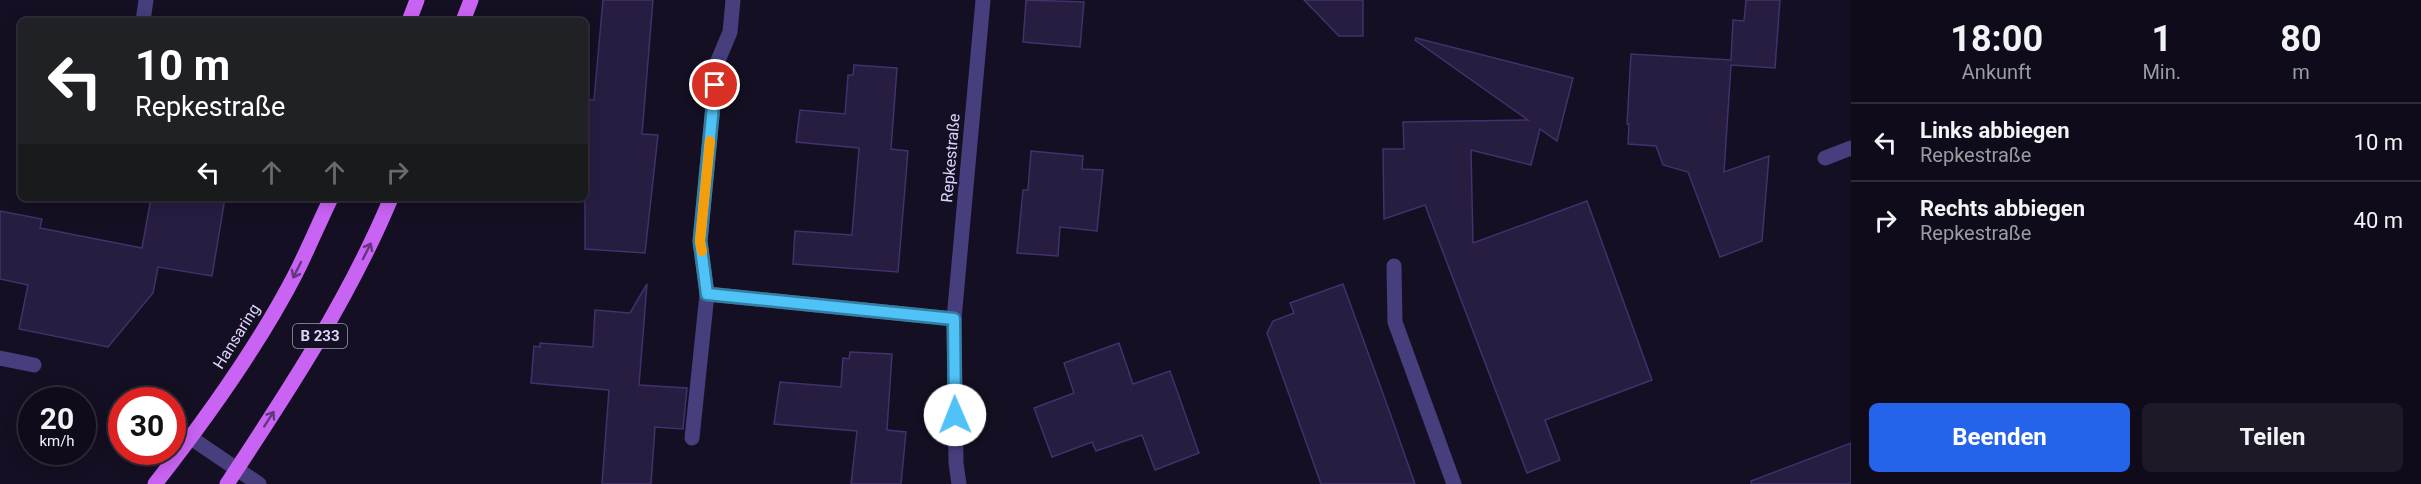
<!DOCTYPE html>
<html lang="de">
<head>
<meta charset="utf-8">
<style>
  :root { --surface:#0f0b1a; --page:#1d1927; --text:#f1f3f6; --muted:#9b9ba2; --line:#2f2b39; --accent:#2563eb }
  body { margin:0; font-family:Roboto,sans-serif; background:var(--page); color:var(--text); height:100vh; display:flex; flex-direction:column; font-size:22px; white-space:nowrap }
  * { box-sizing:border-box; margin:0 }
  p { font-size:20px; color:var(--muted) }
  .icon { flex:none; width:33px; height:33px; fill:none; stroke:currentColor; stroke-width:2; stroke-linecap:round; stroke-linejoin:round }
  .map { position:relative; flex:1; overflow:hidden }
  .panel { display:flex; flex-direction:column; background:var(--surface); width:570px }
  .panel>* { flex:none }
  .guide { position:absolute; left:18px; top:18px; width:570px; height:183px; border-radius:9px; box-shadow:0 3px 15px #0003,0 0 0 2px var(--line); background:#202124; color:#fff; overflow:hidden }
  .speed { position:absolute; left:18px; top:387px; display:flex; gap:12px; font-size:30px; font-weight:700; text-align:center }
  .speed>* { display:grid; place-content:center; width:78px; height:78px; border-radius:50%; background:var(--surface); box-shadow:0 3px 15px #0003,0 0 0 2px var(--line); line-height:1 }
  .speed small { font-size:15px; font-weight:400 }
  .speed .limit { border:9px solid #d22; background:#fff; color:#111 }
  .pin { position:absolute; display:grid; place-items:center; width:51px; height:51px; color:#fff; margin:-26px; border:3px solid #fff; border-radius:50%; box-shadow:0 2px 6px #0007 }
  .me { position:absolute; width:66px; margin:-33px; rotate:359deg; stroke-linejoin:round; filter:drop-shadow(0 0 4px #0008) }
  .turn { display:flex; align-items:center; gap:21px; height:126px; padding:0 18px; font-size:27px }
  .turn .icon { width:78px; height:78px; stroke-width:2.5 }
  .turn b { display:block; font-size:42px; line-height:51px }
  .lanes { display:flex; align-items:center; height:57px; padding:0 18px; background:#0003; justify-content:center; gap:30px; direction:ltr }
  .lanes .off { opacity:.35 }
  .eta { display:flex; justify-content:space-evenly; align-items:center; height:102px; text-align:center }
  .eta b { font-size:36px; font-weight:700; line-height:42px }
  .cta { display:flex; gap:12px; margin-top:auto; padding:12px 18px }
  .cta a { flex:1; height:69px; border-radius:9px; background:var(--accent); color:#fff; font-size:24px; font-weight:700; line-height:69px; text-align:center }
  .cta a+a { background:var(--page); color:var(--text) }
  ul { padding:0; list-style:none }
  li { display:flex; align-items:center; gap:18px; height:78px; padding:0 18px; border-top:2px solid var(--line) }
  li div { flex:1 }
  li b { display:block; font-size:22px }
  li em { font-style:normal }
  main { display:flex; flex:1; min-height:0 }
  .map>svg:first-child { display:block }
  .building { fill:#271d41; stroke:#41316c; stroke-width:1.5 }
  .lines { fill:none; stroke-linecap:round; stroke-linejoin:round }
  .minor { stroke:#463e7d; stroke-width:15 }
  .major { stroke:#c963f3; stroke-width:15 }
  .oneway { stroke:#653580 }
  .route-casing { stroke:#337fa1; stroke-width:15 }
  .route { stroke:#4fc3f7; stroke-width:10 }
  .slow { stroke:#f59e0b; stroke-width:10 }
  .labels { text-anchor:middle; stroke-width:4.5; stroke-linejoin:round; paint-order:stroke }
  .shield { fill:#140f22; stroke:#a099bb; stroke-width:1.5 }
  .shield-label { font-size:15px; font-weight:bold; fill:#dcd4fc }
  .street-label { font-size:16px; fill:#dcd4fc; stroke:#140f22 }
</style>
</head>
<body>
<main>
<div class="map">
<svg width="1851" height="484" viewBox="0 0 1851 484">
  <rect width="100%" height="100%" fill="#140f22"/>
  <g class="building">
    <polygon points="603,0 653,0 642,134 658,135 645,253 585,249 585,99 594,100"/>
    <polygon points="1026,0 1084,2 1080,47 1023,42"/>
    <polygon points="1304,0 1363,0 1363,36 1339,36"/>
    <polygon points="1746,0 1780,0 1775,68 1731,65 1724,172 1769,156 1762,241 1720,257 1688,172 1663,165 1656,146 1628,144 1629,124 1627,124 1631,54 1731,60 1733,20 1744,21"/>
    <polygon points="1416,38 1573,78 1557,141 1540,129 1531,165 1471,150 1473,243 1587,201 1652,380 1545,420 1560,460 1527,473 1425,205 1384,219 1383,149 1404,149 1403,122 1528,120 1415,40"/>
    <polygon points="854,65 897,68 891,149 908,151 898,272 793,264 795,231 852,235 859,148 796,142 800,110 845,114 848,75 853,75"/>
    <polygon points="1031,151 1083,156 1082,169 1103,170 1097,231 1060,227 1058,256 1017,253 1023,190 1028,190"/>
    <polygon points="151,198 225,198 212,276 158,267 153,293 108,347 19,329 28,285 0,279 0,211 42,219 40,228 142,248"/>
    <polygon points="647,284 639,385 687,388 683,429 655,427 651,484 602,484 609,390 531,383 534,346 540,347 540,343 593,347 595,310 630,313"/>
    <polygon points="1343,284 1390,413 1415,484 1321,484 1267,333 1273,321 1294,313 1290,303"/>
    <polygon points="1119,343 1133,384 1170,371 1199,453 1155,470 1142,435 1096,451 1092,442 1052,457 1034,408 1074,393 1064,363"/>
    <polygon points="850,352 892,354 887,430 906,432 901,484 851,484 857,431 774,424 780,382 841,387 843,358 849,359"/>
    <polygon points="1851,443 1851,484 1751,484 1751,481"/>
  </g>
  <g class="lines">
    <g class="minor">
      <polyline points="733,0 730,32 717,63 700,241 707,294 954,319"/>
      <polyline points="143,21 146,0"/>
      <polyline points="1825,158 1851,148"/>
      <polyline points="1394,266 1395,322 1454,484"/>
      <polyline points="0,358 34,365"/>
      <polyline points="191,438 259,484"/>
      <polyline points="692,438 707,294"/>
      <polyline points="959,484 956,463 954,319 983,0"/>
    </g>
    <g class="major">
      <polyline points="409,21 417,0"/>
      <polyline points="463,21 471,0"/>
      <path d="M 155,484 C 206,419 258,347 296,273 C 308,249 319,223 331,198"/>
      <path d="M 227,484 C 287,393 349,299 391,198"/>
    </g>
  </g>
  <defs><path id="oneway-shaft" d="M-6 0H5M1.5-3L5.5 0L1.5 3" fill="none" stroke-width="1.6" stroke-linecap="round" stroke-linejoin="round" transform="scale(1.5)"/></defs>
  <g class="oneway">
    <use href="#oneway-shaft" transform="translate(367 251) rotate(-63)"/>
    <use href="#oneway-shaft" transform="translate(297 270) rotate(117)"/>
    <use href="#oneway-shaft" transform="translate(269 419) rotate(-57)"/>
  </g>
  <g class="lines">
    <defs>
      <polyline id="route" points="715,85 700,241 707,294 954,319 955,415"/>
    </defs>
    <use href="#route" class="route-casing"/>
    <use href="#route" class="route"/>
    <polyline class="slow" points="702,251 700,241 710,141"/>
  </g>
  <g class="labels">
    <rect class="shield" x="293" y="324" width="54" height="24" rx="4.5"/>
    <g class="shield-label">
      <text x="320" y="341">B 233</text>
    </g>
    <g class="street-label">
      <text transform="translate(950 158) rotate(-85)" y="6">Repkestraße</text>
      <text transform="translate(236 336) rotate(-58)" y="6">Hansaring</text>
    </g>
  </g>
</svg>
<div class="speed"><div>20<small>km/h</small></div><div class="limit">30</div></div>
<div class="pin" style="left:715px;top:85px;background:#d93025"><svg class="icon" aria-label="arrive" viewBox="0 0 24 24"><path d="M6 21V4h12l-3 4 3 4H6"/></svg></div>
<svg class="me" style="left:955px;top:415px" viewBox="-20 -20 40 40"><circle r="19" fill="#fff"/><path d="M0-13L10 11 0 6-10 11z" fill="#4fc3f7"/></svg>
<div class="guide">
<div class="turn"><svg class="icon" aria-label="left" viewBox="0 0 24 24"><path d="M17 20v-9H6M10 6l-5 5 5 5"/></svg><div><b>10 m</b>Repkestraße</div></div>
<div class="lanes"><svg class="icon" aria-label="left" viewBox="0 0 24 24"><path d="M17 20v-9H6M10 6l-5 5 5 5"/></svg><svg class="icon off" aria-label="ahead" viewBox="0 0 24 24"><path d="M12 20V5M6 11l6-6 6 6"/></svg><svg class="icon off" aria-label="ahead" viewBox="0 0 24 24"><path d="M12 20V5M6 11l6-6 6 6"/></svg><svg class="icon off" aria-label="right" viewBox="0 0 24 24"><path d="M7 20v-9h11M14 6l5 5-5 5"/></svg></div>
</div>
</div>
<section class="panel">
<div class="eta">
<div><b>18:00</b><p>Ankunft</p></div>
<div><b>1</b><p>Min.</p></div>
<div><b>80</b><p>m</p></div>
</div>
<ul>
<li><svg class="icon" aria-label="left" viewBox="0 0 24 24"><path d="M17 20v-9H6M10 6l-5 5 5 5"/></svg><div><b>Links abbiegen</b><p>Repkestraße</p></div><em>10 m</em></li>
<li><svg class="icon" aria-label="right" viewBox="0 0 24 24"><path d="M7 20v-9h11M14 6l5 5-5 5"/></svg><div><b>Rechts abbiegen</b><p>Repkestraße</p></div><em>40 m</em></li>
</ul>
<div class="cta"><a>Beenden</a><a>Teilen</a></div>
</section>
</main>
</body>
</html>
